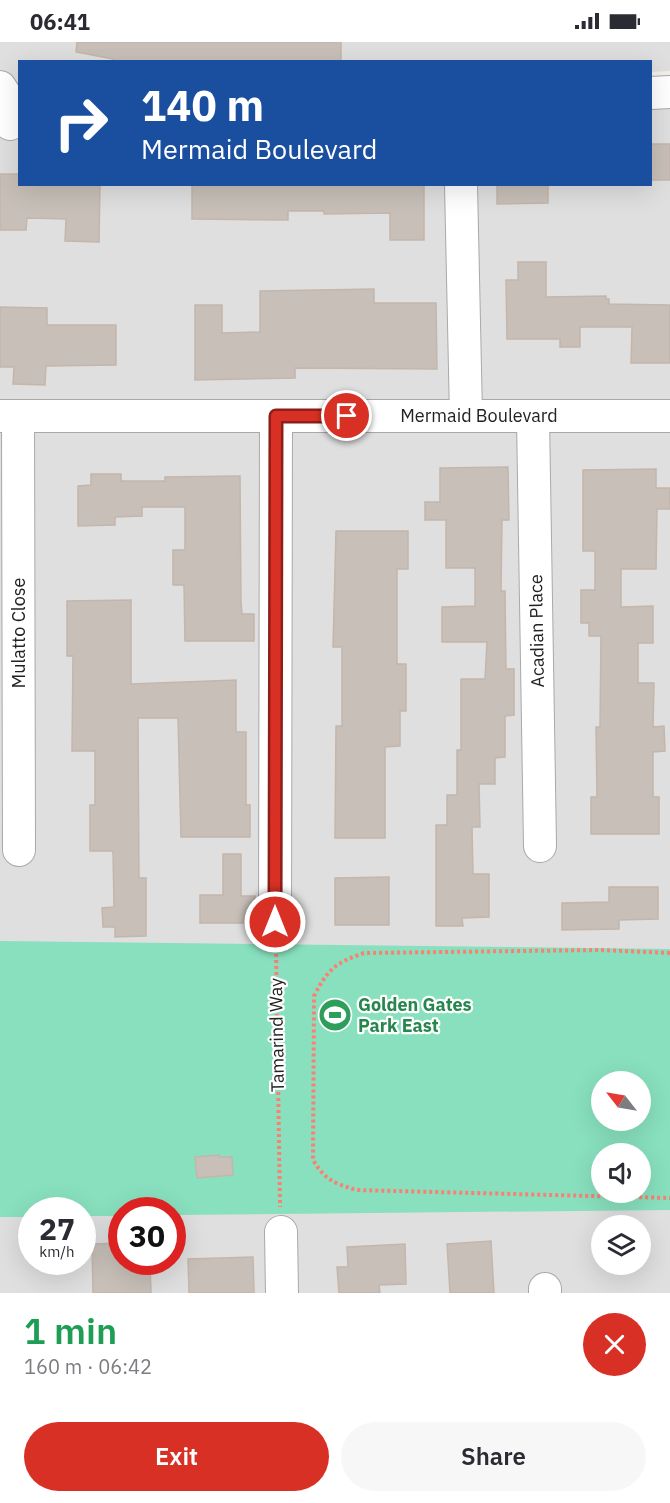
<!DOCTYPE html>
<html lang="en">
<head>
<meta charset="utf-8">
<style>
  :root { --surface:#fff; --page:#f7f7f7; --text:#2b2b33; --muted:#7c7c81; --accent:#d93025 }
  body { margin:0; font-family:"IBM Plex Sans",sans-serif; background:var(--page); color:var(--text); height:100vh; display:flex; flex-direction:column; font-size:22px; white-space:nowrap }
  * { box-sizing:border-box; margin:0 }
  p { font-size:20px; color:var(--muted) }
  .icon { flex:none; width:33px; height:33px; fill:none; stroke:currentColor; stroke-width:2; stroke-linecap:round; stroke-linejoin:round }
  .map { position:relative; height:1251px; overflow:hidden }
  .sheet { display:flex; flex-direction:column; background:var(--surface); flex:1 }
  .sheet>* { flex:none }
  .guide { position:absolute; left:18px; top:18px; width:634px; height:126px; border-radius:0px; box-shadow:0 6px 24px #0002; background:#1a4fa0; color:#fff; overflow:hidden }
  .needle { width:39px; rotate:301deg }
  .buttons { position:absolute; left:591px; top:1029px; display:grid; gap:12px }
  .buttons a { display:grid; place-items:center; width:60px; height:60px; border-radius:50%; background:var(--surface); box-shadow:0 6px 24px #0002; font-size:30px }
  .speed { position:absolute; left:18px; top:1155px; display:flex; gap:12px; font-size:30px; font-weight:700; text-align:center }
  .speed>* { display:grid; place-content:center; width:78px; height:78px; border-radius:50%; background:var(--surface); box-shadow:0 6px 24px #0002; line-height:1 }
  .speed small { font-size:15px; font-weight:400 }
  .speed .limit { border:9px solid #d22; background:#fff; color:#111 }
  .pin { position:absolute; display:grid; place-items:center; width:51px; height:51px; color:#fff; margin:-26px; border:3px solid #fff; border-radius:50%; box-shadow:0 2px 6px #0007 }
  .me { position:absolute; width:66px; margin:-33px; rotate:0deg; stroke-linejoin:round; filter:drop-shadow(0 0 4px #0008) }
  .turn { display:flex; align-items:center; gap:21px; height:126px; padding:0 24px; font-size:27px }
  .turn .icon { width:78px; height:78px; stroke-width:2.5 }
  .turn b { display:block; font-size:42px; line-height:51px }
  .round { display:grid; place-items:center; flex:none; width:63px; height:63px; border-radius:32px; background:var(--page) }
  .summary { display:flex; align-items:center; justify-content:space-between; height:102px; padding:0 24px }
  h1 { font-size:36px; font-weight:600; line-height:45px; color:#1e9e55 }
  .primary-button { display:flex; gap:12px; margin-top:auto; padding:12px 24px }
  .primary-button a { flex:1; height:69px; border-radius:36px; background:var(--accent); color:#fff; font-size:24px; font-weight:600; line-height:69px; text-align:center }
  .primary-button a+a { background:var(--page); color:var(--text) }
  .status { display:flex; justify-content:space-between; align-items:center; height:42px; padding:0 30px; background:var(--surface); direction:ltr }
  .status svg { height:16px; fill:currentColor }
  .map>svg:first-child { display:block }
  .residential { fill:#e0dfdf; fill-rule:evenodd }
  .pitch { fill:#88e0be; fill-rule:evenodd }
  .building { fill:#c7bfb8; stroke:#c4b6ab; stroke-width:1.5 }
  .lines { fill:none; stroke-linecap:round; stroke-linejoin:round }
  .minor-casing { stroke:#a9a9a9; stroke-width:34 }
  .path { stroke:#fa8072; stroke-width:4; stroke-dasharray:3 3; stroke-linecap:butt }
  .minor { stroke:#fff; stroke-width:32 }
  .route-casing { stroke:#8d1f18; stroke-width:15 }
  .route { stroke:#d93025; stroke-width:10 }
  .labels { text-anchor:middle; stroke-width:4.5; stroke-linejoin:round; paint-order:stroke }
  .street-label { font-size:18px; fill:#222; stroke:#fff }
  .leisure-label { font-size:18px; font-weight:bold; fill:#27864d; stroke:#fff; text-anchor:start }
</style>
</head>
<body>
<div class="status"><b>06:41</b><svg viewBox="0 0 49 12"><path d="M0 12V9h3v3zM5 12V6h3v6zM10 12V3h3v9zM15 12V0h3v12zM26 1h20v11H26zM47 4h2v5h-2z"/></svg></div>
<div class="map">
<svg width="670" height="1251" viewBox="0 0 670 1251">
  <rect width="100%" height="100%" fill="#f2efe9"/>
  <g class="residential">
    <polygon points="0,0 670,0 670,29 651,30 651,20 20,20 19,60 0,61"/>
    <path d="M 670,63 L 670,1251 L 0,1251 L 0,92 L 19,91 L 20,142 L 651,142 L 651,64 ZM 602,1040 L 640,1040 L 640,1078 L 602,1078 ZM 602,1112 L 640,1112 L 640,1150 L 602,1150 ZM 32,1168 L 82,1168 L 82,1220 L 32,1220 ZM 122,1168 L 172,1168 L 172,1220 L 122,1220 ZM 602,1184 L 640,1184 L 640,1222 L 602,1222 Z"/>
  </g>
  <path class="pitch" d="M 0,899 L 670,907 L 670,1168 L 173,1173 L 172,1168 L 122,1168 L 121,1174 L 83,1174 L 82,1168 L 32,1168 L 31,1175 L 0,1175 ZM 602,1040 L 640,1040 L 640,1078 L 602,1078 ZM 602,1112 L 640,1112 L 640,1150 L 602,1150 Z"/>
  <g class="building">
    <polygon points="77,0 341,0 341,20 113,20 113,17 76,10"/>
    <rect x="651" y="102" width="19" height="36"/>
    <polygon points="0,132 20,132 20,142 100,142 99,200 65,199 66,177 27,176 26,188 0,188"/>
    <polygon points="192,142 424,142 424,198 390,198 390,171 324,172 324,169 288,169 288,178 192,177"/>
    <polygon points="497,142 548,142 548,161 497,162"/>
    <polygon points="518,220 546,220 546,255 606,254 606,257 609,257 609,262 670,263 670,321 631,321 632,285 580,285 580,305 560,305 560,297 507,297 506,238 518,238"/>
    <polygon points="374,247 374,261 436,261 437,327 295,326 295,336 195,338 195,263 222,263 222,291 260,290 260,249"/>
    <polygon points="0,265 47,266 47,283 116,283 116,323 46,324 45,343 13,342 14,325 0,325"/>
    <polygon points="508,425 509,478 502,478 501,549 505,549 506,627 514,627 514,673 505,674 505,715 495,716 495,742 479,742 480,785 472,785 473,832 489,832 489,875 462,876 463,884 436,884 436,783 447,783 447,753 457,753 457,708 461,708 461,637 485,637 487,600 442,600 442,565 475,564 475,526 446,526 446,478 425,478 425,460 440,460 440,426"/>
    <polygon points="656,427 656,446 670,446 670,467 657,467 656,527 621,527 621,565 653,564 653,601 638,601 638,641 654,641 653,685 664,684 665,709 653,710 653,755 659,755 659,792 591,792 591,755 597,755 596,685 600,685 601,594 589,594 589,581 581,581 581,548 595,548 595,509 583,509 583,428"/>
    <polygon points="91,432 121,432 121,439 165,439 165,435 240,434 241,559 242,572 254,572 254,599 185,599 184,543 173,543 173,508 185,508 185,465 142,465 142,474 115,475 115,483 78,484 78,444 91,443"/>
    <polygon points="336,489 408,489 408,527 397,527 397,622 406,622 406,669 400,669 400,704 385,705 385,796 335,796 336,684 342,684 342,605 333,605"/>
    <polygon points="131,558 131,642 236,638 236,690 246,690 246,763 250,763 250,795 181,795 178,676 138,676 139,836 146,836 146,894 115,895 115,885 103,885 102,866 114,865 113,809 90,809 90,763 95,763 95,709 72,709 73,614 67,614 67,559"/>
    <polygon points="223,812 241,812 241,854 255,854 255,881 200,881 200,853 223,853"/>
    <polygon points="389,835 389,883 335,883 335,836"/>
    <polygon points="609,845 658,845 658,877 619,878 619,887 562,888 562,861 609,860"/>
    <polygon points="219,1113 219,1115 232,1115 233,1133 197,1136 195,1115"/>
    <polygon points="491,1199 494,1251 450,1251 447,1202"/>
    <polygon points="122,1201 122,1220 150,1220 151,1251 93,1251 92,1202"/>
    <polygon points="405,1202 406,1242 379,1243 380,1251 339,1251 337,1225 348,1225 347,1205"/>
    <polygon points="253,1215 254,1251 189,1251 188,1217"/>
  </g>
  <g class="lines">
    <defs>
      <g id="minor">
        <polyline points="0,45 7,56 10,82"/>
        <polyline points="651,51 670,50"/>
        <polyline points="461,142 466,374"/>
        <polyline points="0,374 670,374"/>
        <polyline points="18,374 19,808"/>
        <polyline points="533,375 540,804"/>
        <polyline points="275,880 276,374"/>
        <polyline points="281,1190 282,1251"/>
        <polyline points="545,1247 545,1251"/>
      </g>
    </defs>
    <use href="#minor" class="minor-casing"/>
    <g class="path">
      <polyline points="276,906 280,1165"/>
      <path d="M 670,911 L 601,908 L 364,911 C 335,921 328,927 314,954 L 313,1118 C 325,1138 334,1141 356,1148 L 670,1156"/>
    </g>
    <use href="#minor" class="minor"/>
  </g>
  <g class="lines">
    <defs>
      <polyline id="route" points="275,880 276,374 347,374"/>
    </defs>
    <use href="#route" class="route-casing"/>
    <use href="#route" class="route"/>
  </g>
  <defs>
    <symbol id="stadium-disc" viewBox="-11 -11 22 22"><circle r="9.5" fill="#2e9e5b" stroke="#fff"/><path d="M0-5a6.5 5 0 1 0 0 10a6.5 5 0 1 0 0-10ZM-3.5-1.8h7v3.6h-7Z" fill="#fff"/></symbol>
  </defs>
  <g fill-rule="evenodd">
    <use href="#stadium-disc" x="316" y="954" width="38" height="38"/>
  </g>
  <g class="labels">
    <g class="street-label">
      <text x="479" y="380">Mermaid Boulevard</text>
      <text transform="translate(537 589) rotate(-91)" y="6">Acadian Place</text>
      <text transform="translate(19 591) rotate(-90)" y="6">Mulatto Close</text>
      <text transform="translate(277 993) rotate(-91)" y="6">Tamarind Way</text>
    </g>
    <g class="leisure-label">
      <text x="358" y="969">Golden Gates<tspan x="358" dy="21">Park East</tspan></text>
    </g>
  </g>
</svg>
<div class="buttons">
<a><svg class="needle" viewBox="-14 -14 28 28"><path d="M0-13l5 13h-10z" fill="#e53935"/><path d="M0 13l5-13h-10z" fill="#7c7c81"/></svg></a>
<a><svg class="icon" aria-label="sound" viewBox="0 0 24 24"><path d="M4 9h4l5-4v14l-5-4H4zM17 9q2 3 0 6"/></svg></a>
<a><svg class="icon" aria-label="layers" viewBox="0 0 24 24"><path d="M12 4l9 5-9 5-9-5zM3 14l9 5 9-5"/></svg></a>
</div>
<div class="speed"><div>27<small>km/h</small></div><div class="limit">30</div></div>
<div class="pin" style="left:347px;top:374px;background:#d93025"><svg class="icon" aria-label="arrive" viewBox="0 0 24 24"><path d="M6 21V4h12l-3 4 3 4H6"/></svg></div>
<svg class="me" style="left:275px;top:880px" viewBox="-20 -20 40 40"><circle r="17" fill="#d93025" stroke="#fff" stroke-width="3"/><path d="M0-11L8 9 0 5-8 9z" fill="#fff"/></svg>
<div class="guide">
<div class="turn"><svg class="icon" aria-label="right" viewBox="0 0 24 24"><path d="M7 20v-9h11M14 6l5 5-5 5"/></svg><div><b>140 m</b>Mermaid Boulevard</div></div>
</div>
</div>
<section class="sheet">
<div class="summary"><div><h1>1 min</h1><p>160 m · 06:42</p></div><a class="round" style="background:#d93025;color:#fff"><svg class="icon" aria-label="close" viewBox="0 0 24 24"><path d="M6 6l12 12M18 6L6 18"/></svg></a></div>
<div class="primary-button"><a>Exit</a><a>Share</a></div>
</section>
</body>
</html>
